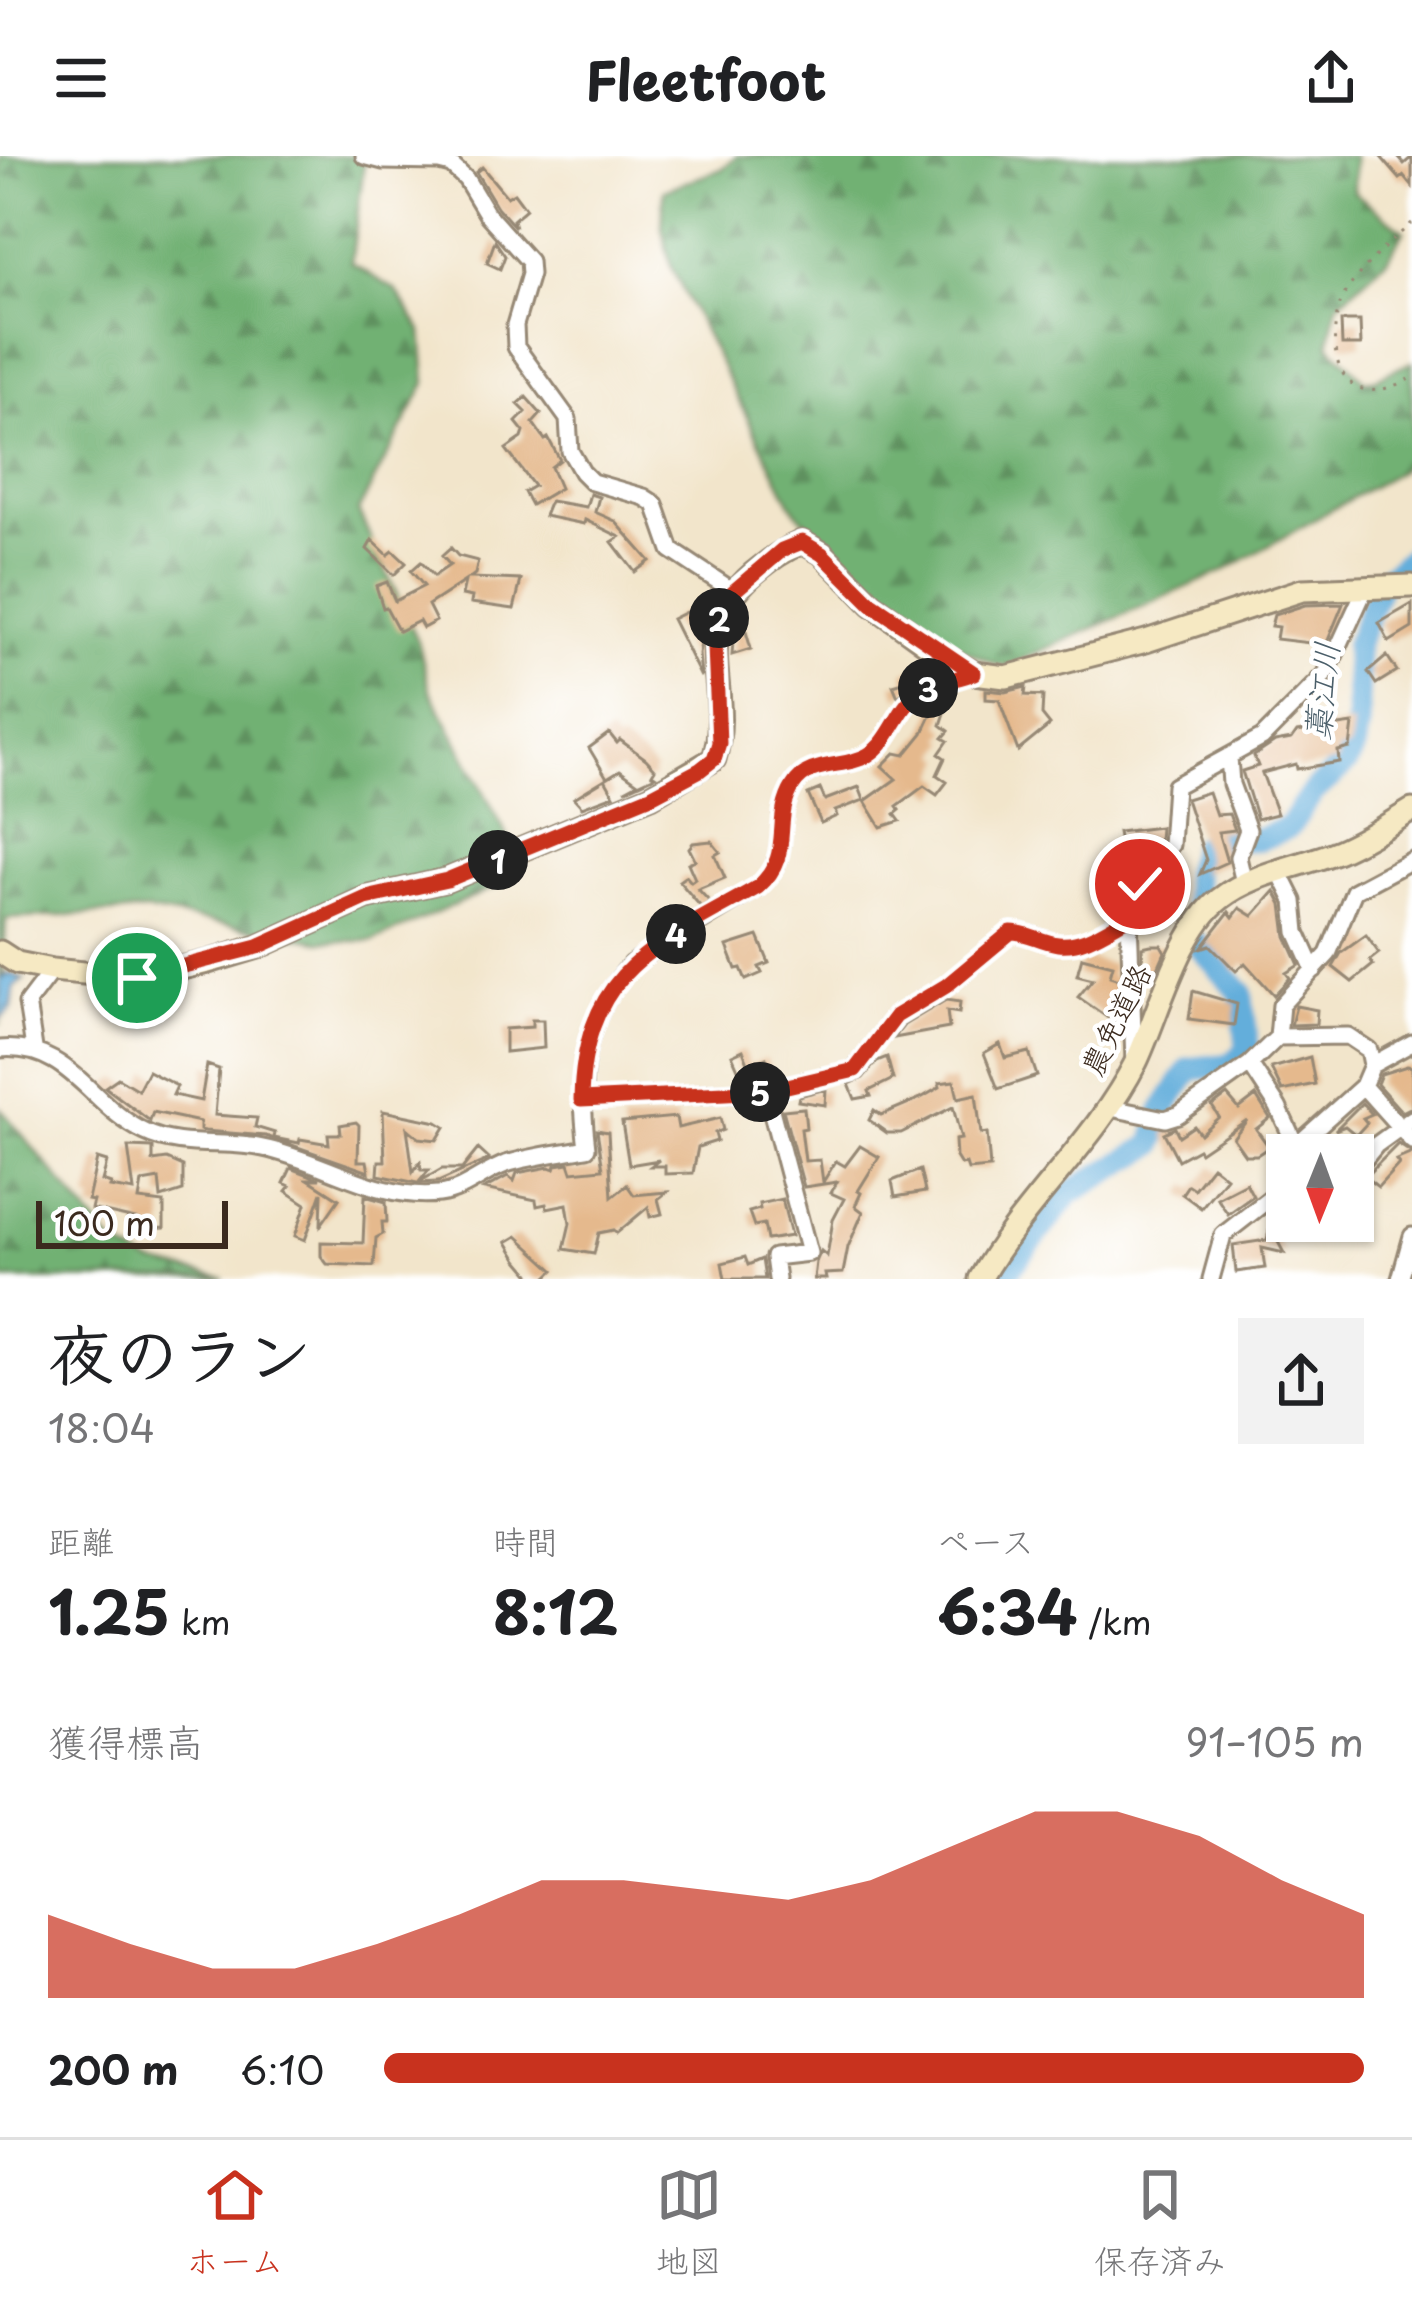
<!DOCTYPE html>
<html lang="ja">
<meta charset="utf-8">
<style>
:root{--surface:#fff;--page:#f2f2f2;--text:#202124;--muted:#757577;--line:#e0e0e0;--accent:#c8321e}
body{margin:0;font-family:"Playpen Sans","Klee One",sans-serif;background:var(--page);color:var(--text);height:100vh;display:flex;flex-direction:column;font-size:45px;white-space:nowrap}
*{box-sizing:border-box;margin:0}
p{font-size:39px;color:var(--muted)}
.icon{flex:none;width:66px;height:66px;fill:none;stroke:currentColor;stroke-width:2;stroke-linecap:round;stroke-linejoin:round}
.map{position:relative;height:1123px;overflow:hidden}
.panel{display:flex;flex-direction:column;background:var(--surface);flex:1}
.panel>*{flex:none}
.needle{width:78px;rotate:181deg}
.buttons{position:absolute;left:1266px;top:978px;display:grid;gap:24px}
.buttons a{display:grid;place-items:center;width:108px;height:108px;border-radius:0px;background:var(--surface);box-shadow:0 3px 9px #0004;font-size:60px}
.scale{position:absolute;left:36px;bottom:30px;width:192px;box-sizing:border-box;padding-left:12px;border:6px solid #3b2a1e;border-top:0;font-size:33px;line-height:42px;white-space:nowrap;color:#3b2a1e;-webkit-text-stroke:9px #fff;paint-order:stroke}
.pin{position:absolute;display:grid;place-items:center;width:102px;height:102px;color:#fff;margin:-51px;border:6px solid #fff;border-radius:50%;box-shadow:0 3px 12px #0007}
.km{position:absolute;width:60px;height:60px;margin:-30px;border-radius:50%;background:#222;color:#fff;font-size:33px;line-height:60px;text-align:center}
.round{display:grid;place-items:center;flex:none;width:126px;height:126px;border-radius:0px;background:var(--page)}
.head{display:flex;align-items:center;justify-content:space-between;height:204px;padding:0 48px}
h1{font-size:66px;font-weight:700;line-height:90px}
.figures{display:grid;grid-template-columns:repeat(3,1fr);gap:18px;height:204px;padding:12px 48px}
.figures div{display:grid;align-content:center}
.figures b{font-size:60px;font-weight:700}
.figures small{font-size:33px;font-weight:400}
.figures p{font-size:33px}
.chart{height:336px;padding:24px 48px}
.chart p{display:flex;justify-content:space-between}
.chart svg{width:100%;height:216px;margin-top:12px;fill:var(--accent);opacity:.7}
ul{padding:0 48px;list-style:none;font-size:39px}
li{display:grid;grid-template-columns:192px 144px 1fr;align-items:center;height:90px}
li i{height:30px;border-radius:15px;background:var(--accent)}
header{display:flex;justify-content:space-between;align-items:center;height:156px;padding:0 48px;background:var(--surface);font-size:54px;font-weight:700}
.tabs{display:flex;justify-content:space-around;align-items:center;height:168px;border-top:3px solid var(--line);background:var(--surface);font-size:33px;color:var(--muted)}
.tabs a{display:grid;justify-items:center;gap:6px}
.tabs .active{color:var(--accent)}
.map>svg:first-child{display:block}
.forest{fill:url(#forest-firs);stroke:#566e48;stroke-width:3}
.water{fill:url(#water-waves);stroke:#4f6c7c;stroke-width:3}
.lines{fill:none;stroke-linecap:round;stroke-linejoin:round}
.river{stroke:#63aedb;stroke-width:24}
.building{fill:#e5b98d}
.street-casing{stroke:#968874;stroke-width:21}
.secondary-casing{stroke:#968874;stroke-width:27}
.path{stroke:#968874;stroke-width:3;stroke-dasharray:3 9;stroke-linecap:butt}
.street{stroke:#fff;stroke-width:15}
.secondary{stroke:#f6e9c3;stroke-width:21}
.route-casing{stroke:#fff;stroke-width:24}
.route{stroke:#c8321e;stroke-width:15}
.labels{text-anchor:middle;stroke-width:9;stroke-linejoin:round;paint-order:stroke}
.street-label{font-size:30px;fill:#3b2a1e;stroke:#fff}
.water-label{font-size:33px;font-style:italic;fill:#4b5f6a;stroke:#fff}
</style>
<header><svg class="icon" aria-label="menu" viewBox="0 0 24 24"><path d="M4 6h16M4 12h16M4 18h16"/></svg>Fleetfoot<svg class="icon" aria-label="share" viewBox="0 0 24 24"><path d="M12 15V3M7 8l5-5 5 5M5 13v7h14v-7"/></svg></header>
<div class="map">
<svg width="1412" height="1123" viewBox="0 0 1412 1123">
<defs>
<pattern id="forest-firs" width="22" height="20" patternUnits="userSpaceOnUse" patternTransform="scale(3)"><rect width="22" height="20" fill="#71b173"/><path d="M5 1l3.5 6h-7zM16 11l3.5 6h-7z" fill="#5e905e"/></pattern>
<pattern id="water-waves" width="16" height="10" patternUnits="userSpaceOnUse" patternTransform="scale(3)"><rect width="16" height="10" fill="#63aedb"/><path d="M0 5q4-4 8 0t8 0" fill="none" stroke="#538eb1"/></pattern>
</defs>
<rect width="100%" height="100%" fill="#fff"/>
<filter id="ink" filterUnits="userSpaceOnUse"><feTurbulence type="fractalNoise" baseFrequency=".00833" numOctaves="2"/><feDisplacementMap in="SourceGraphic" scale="24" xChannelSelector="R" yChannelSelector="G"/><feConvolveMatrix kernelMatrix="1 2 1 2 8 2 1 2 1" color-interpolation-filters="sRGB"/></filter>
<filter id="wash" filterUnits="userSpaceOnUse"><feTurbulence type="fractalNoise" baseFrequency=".004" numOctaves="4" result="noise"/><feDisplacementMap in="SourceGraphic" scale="48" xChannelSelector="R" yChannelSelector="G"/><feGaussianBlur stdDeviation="2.7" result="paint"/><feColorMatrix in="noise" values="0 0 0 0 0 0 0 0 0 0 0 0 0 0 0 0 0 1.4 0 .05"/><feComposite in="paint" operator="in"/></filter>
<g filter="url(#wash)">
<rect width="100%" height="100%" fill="#f2e5cb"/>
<path class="forest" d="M 0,0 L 365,0 L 351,107 L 396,134 L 422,175 L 426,227 L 358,355 L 418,485 L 430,534 L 505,676 L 516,706 L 508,725 L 373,785 L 320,785 L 148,755 L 6,763 L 0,870 Z
M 737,0 L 1354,0 L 1354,36 L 1404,75 L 1387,103 L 1337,149 L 1329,188 L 1364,224 L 1374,223 L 1412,206 L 1412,299 L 1399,315 L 1226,414 L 1007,510 L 997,509 L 918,472 L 825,391 L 791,348 L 671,111 L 662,72 L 664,34 L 722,13 Z
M 0,952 L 113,1088 L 151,1107 L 225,1123 L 0,1123 Z"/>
<path class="water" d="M 10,817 L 24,823 L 14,832 L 12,852 L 0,863 L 0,823 Z"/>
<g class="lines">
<path class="river" d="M 1196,747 L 1194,717 L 1202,691 L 1217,684 L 1260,683 L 1289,671 L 1312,637 L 1347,606 L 1354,591 L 1358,566 L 1356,489 L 1381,426 L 1412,402
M 1001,1123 L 1070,1037 L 1153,989 L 1163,954 L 1190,913 L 1229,909 L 1248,894 L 1241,837 L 1198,789"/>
</g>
<g id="blocks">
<path class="building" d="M 1380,0 L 1397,0 L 1404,8 L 1412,1 L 1412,30 L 1404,20 L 1400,23 Z
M 482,11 L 507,41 L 514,37 L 526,53 L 513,64 L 515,71 L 497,51 L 476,16 Z
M 495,85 L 505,100 L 500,113 L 487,107 Z
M 1341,165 L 1360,165 L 1361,189 L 1342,189 Z
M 526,241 L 541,258 L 533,267 L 545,284 L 548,282 L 560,304 L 551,311 L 560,332 L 531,349 L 524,336 L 534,330 L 506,293 L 522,282 L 524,276 L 516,266 L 526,256 L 518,248 Z
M 590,338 L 599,341 L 595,356 L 615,365 L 650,405 L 635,416 L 612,386 L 620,381 L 585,364 L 584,368 L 544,360 L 550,345 L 586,351 Z
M 372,384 L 388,399 L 393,395 L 406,407 L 394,419 L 367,393 Z
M 451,392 L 458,400 L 478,405 L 475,418 L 470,422 L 521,424 L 514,453 L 471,447 L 472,441 L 462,439 L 465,425 L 428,449 L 436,465 L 423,472 L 419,465 L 399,475 L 386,451 L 383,452 L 376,430 L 387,426 L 395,445 L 424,430 L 411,415 L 421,406 L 434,420 L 450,409 L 442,400 Z
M 1343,448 L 1326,489 L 1276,483 L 1278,471 L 1271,470 L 1274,459 L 1305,449 Z
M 1412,448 L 1412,472 L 1389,486 L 1379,467 Z
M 696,451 L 705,465 L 699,498 L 701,521 L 672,463 Z
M 744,469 L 751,493 L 732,499 L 734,472 Z
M 1387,500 L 1397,515 L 1376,528 L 1368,516 Z
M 930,509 L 940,514 L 915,525 L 898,541 L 893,529 L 907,525 L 904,516 Z
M 1026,531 L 1025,539 L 1043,540 L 1042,559 L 1050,569 L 1018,595 L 999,544 L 986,543 L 986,534 L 1005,536 Z
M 947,537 L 951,539 L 941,569 L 949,575 L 943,582 L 948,585 L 939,598 L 945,602 L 937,619 L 947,626 L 937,639 L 924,630 L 897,650 L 900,654 L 895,658 L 900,665 L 881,671 L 865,645 L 896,623 L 882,610 L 895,597 L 905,599 L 923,577 L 940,540 Z
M 1353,568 L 1350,592 L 1338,595 L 1339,606 L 1297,613 L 1296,608 L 1262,617 L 1277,658 L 1257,663 L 1242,615 L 1258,610 L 1254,600 L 1275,586 L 1292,583 L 1297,576 Z
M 609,577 L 617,587 L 620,584 L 646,603 L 655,613 L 652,618 L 655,620 L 625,634 L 638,627 L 620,614 L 607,622 L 589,592 Z
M 605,623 L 614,639 L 582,651 L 574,642 Z
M 859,631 L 864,644 L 835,655 L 837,660 L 821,667 L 808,638 L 820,633 L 825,644 Z
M 1208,636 L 1216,659 L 1229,658 L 1235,674 L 1218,676 L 1227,706 L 1200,718 L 1206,704 L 1186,643 Z
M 1160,671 L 1159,684 L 1148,697 L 1130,700 L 1130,695 L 1122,697 L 1118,676 Z
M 711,685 L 720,696 L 715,699 L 725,722 L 698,733 L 710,746 L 701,751 L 679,725 L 686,720 L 691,726 L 695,723 L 688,707 L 695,704 L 689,692 L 693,687 Z
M 1275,735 L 1282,748 L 1286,780 L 1299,809 L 1286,817 L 1290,822 L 1274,839 L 1245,807 L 1236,815 L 1210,789 L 1201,792 L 1229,756 L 1233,761 L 1240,752 L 1253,760 Z
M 1366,779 L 1379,797 L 1370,804 L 1373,809 L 1352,826 L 1333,811 L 1341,797 Z
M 758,780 L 769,807 L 759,811 L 762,817 L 746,824 L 741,812 L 736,813 L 727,790 Z
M 1151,789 L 1161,789 L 1165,796 L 1154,821 L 1146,820 L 1143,814 L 1142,791 Z
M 1082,801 L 1113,809 L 1110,820 L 1119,823 L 1118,869 L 1078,841 L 1093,823 L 1077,819 Z
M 1193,835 L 1237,848 L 1234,869 L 1189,863 Z
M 946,844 L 960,846 L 959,857 L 947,855 L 949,872 L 894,882 L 904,869 Z
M 1296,850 L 1317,854 L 1316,868 L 1291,869 Z
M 532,864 L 543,864 L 544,892 L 505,896 L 505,873 L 532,871 Z
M 1000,888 L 1005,902 L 1029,896 L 1037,920 L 998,933 L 984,897 Z
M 743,894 L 749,909 L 766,902 L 772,921 L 743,924 L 732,899 Z
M 887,901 L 893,923 L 869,935 L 871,940 L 855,943 L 849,928 L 863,922 L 877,905 Z
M 1310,901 L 1315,928 L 1282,935 L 1271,912 Z
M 207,909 L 219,913 L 215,959 L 257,962 L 255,971 L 275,977 L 274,982 L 299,987 L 300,983 L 329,988 L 328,978 L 341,978 L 340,969 L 356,966 L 359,969 L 358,1005 L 367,1005 L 369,1016 L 266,980 L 205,975 L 200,974 L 200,966 L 153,956 L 150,965 L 105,931 L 118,922 L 138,934 L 148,915 L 177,930 L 173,939 L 201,945 Z
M 1407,910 L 1412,911 L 1412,951 L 1402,956 L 1377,928 L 1381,918 Z
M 954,925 L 958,942 L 976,938 L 981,978 L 987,977 L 990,1012 L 968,1014 L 966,1008 L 961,1009 L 956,1001 L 955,984 L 961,983 L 953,951 L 901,977 L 887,977 L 869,964 L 874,954 L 881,959 L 921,942 L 940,931 L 939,927 Z
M 826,933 L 825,949 L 798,945 L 799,940 Z
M 1227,939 L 1239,953 L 1256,940 L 1270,962 L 1256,973 L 1269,991 L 1257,999 L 1245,999 L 1233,982 L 1247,964 L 1200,996 L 1198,993 L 1178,1004 L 1164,977 L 1175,972 L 1179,980 L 1194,970 L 1200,978 L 1219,961 L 1212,950 Z
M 1362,947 L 1372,958 L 1363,962 L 1367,967 L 1356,979 L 1345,970 L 1335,974 Z
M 804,952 L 806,972 L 801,973 L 805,1005 L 820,1004 L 823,1026 L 836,1005 L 845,1010 L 860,990 L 879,1001 L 858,1035 L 861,1037 L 855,1050 L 863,1056 L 848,1091 L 843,1117 L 825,1118 L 826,1123 L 814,1123 L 816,1106 L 821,1095 L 827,1100 L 833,1064 L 844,1043 L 831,1037 L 837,1026 L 804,1031 L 783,954 Z
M 383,955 L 437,966 L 445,971 L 437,984 L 419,982 L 407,972 L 413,1016 L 420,1006 L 421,1014 L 429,1014 L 419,1026 L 442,1013 L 462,1013 L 478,993 L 489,1003 L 438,1026 L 417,1027 L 378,1019 L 379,1005 L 385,1005 Z
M 676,961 L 678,972 L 720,962 L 723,974 L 715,977 L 717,985 L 698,991 L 693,1017 L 665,1018 L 665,1010 L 651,1010 L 659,1004 L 629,1009 L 622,966 Z
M 597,974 L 608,976 L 612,1041 L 627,1029 L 634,1039 L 667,1036 L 658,1043 L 662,1058 L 650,1061 L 648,1051 L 617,1077 L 614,1074 L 599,1077 L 594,1098 L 564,1093 L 570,1067 L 567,1048 L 547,1052 L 546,1048 L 537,1050 L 536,1044 L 484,1033 L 508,1020 L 514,1025 L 517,1017 L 549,1011 L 555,1013 L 556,1009 L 569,1007 L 572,1016 L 603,1013 Z
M 1398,988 L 1412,997 L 1396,1004 L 1399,1008 L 1378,1031 L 1365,1021 Z
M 128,991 L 153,992 L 153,1005 L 167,1003 L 183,1010 L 183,1035 L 161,1042 L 159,1023 L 142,1026 L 139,1044 L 164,1047 L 164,1072 L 140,1073 L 140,1064 L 91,1053 L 93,1045 L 88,1044 L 97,1003 L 107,1006 L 102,1025 L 111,1028 L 110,1031 L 134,1035 Z
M 1212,1010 L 1226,1021 L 1201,1052 L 1182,1038 L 1188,1029 L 1194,1033 Z
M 291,1012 L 320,1023 L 308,1023 L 339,1043 L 321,1069 L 322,1036 L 305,1084 L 295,1080 L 306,1048 L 286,1035 L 290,1030 L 284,1027 Z
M 920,1014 L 925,1036 L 895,1041 L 892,1025 Z
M 1246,1027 L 1253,1040 L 1228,1058 L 1217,1042 Z
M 365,1040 L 386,1046 L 387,1066 L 382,1066 L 383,1078 L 376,1082 L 374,1110 L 327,1108 L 321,1100 L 321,1086 L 363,1087 Z
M 782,1043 L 791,1080 L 767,1084 L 764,1068 L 754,1070 L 749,1056 L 760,1053 L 759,1048 Z
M 1270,1071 L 1284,1097 L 1262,1092 L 1265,1112 L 1236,1116 L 1233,1089 L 1267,1084 Z
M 517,1080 L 554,1114 L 545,1123 L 534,1123 L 518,1104 L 507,1086 Z
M 745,1101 L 748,1109 L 762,1103 L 765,1123 L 725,1123 L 722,1107 Z"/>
</g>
</g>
<g filter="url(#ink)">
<use href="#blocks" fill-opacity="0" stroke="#968874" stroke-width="3"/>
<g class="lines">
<g class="street-casing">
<path id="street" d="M 364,0 L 383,5 L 439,6 L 451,9 L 466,23 L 487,58 L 529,105 L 530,118 L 515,169 L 516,191 L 568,263 L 570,295 L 582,316 L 592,326 L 644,341 L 655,348 L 671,394 L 733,435
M 1229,601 L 1231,628 L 1248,674 L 1238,701 L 1244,727
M 1279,715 L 1294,745 L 1297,776 L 1314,814
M 1278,881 L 1348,880 L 1369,894 L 1372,909
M 34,892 L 27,847 L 52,814
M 0,893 C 70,887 90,950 145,976 C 179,993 226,984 263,992 C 322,1004 377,1045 439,1038 C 465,1035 483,1016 506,1008 C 531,1000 561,997 587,992 C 578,918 581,867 631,808 L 758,731 C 795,698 771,667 793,630 C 809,603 845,613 868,599 C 892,585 897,551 921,535 C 937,525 957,524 974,517
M 1134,907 L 1129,761 L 1147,716 L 1171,689 L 1175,630 L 1262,582 L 1327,516 L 1365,433
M 1250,908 L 1278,951 L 1296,990
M 1363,930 L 1412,985
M 766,935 L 809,1097 L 774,1101 L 777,1123
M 581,944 L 766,935 L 855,914 L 896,860 L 946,830 L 1011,776 C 1028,776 1041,785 1058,788 C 1084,791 1107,773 1129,761
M 1106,951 L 1165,963 L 1178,959 L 1250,908 L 1278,881 L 1281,849 L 1328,798 L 1354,735 L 1412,704
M 1297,999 L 1296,990 L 1363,930 L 1372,909 L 1412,887
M 1353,1017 L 1376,989 L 1412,963
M 1211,1123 L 1223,1079 L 1287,1029
M 1400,1123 L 1412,1080"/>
</g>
<g class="secondary-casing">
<path id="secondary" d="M 0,796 L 17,807 L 52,814 L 137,822 L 208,806 L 258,791 L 366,742 L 447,724 L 651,640 L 714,603 C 735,531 684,478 754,417 C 770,404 783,394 802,386 L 822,397 L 872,448 L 941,498 L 974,517 L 1006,521 L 1146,485 L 1302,434 L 1412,430
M 980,1123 C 1024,1046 1096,985 1136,906 C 1158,860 1179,774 1220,743 C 1254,716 1300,711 1339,695 C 1365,684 1389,668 1412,654"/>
</g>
<path class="path" d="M 1412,67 C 1389,87 1363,109 1346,136 C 1331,159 1327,216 1357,231 C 1375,240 1396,229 1412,222"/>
<use href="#street" class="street"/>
<use href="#secondary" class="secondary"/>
</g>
</g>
<g class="lines" filter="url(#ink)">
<g class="route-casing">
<path id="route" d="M 137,822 L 258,791 L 366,742 L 447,724 L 651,640 L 700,614 L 714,603 L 719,587 L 715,491 L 720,457 L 733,436 L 782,394 L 802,386 L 822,398 L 872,448 L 974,517 C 957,524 937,525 921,535 C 897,551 892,585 868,599 C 845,613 809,603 793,630 C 771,666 795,698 758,731 C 658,788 584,812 581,944 L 766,935 L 855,914 L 896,860 L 946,830 L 1011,776 C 1028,776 1041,786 1058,788 C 1083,791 1107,773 1129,761 L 1140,728"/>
</g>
<use href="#route" class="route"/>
</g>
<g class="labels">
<g class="street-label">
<text transform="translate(1117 864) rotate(-64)" y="10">農免道路</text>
</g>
<g class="water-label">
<text transform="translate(1322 535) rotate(-84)" y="12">藁江川</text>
</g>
</g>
</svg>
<div class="buttons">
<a><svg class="needle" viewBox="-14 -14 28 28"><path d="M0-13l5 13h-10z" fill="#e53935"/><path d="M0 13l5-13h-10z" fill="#757577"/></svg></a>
</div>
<div class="scale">100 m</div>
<div class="pin" style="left:137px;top:822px;background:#1e9e55"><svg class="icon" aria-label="arrive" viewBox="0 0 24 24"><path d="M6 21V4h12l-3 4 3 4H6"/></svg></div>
<div class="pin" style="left:1140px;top:728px;background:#d93025"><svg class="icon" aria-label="check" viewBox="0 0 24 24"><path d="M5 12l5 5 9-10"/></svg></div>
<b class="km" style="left:498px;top:704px">1</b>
<b class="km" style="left:719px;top:462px">2</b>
<b class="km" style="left:928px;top:532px">3</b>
<b class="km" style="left:676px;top:778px">4</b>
<b class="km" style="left:760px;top:936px">5</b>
</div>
<section class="panel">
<div class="head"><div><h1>夜のラン</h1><p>18:04</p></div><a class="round"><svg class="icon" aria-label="share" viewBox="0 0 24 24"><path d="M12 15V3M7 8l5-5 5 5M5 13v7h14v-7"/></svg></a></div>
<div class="figures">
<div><p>距離</p><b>1.25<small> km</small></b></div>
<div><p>時間</p><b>8:12</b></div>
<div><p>ペース</p><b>6:34<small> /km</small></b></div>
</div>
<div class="chart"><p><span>獲得標高</span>91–105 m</p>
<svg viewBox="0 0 160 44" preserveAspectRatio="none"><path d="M0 44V27L10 33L20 38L30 38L40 33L50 27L60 20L70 20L80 22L90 24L100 20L110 13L120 6L130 6L140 11L150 20L160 27V44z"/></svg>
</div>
<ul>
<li><b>200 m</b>6:10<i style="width:100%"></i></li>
</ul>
</section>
<nav class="tabs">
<a class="active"><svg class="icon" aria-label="home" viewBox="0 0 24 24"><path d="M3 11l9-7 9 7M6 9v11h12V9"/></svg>ホーム</a>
<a><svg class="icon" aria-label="map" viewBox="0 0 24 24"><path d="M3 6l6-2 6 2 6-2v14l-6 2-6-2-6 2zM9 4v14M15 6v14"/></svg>地図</a>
<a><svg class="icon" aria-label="saved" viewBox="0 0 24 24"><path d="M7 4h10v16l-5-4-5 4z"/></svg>保存済み</a>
</nav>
